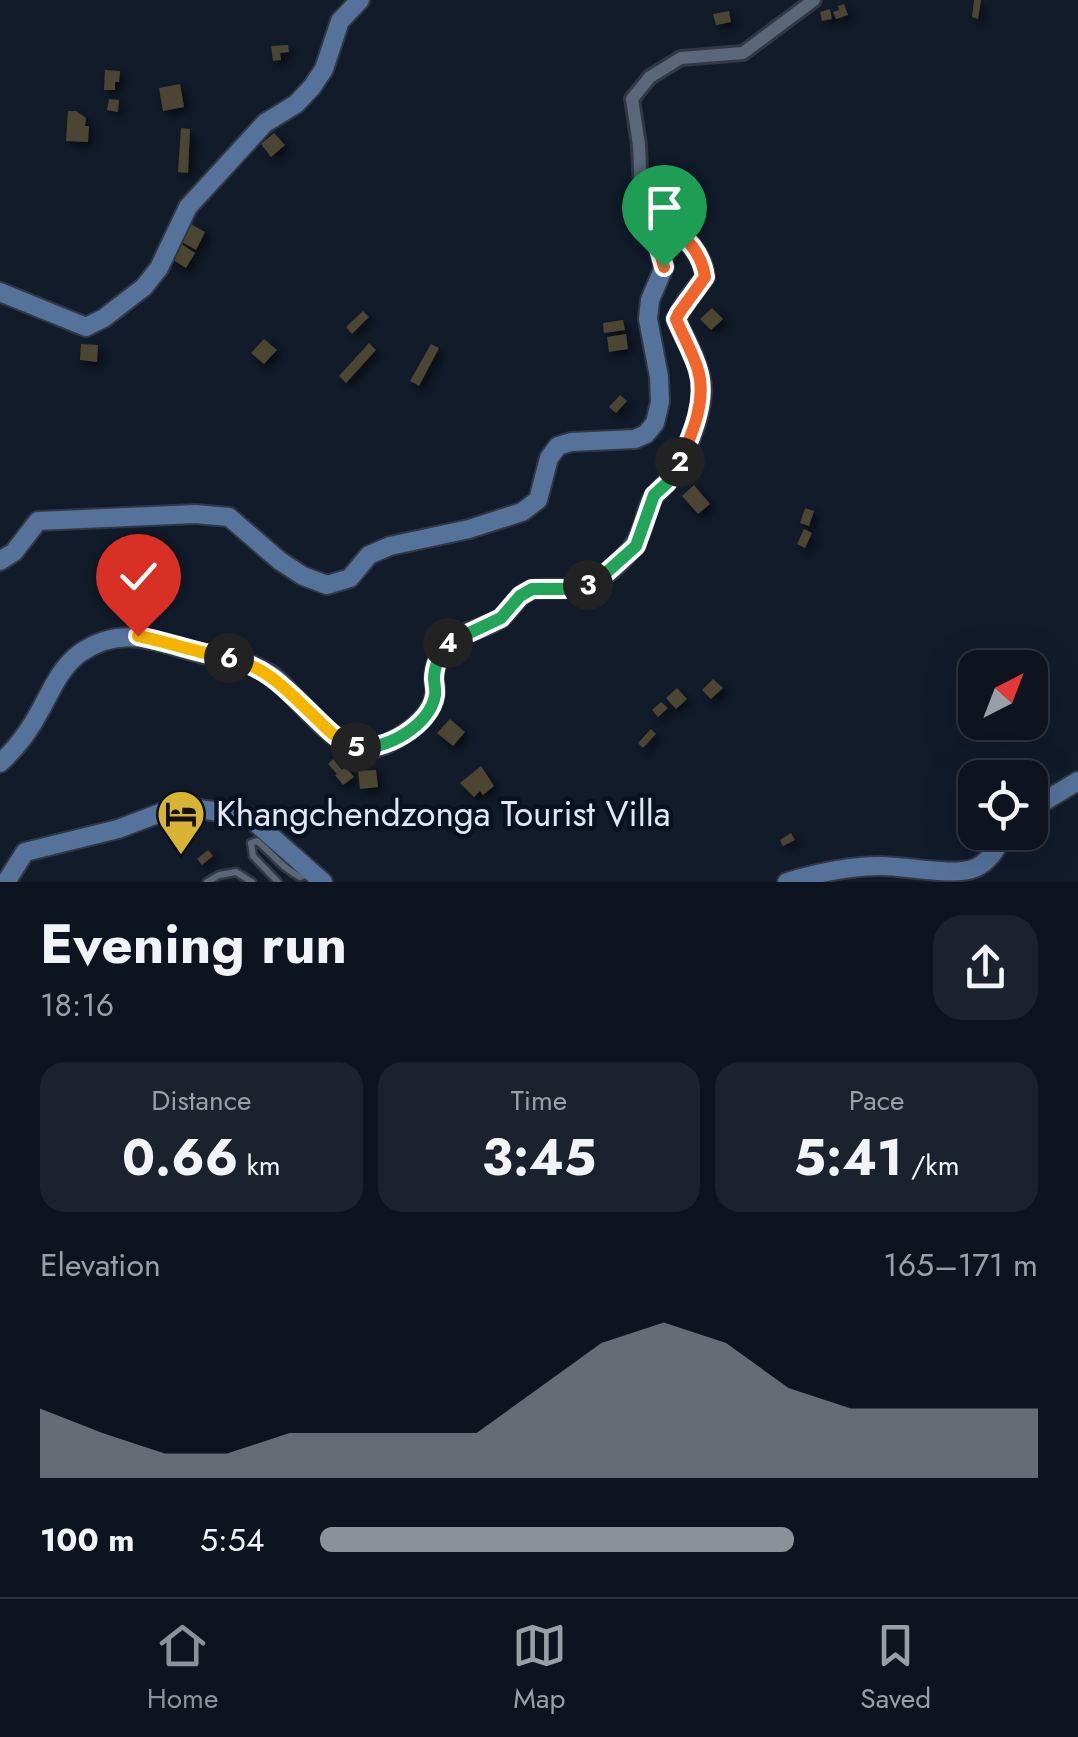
<!DOCTYPE html>
<meta charset="utf-8">
<style>
:root{--surface:#0d1420;--page:#1b212d;--text:#f1f3f6;--muted:#9a9ea5;--line:#2d333e;--accent:#8c9099}
body{margin:0;font-family:Jost,sans-serif;background:var(--page);color:var(--text);height:100vh;display:flex;flex-direction:column;font-size:38px;white-space:nowrap}
*{box-sizing:border-box;margin:0}
p{font-size:32px;color:var(--muted)}
.icon{flex:none;width:55px;height:55px;fill:none;stroke:currentColor;stroke-width:2;stroke-linecap:round;stroke-linejoin:round}
.map{position:relative;height:882px;overflow:hidden}
.panel{display:flex;flex-direction:column;background:var(--surface);flex:1}
.panel>*{flex:none}
.needle{width:65px;rotate:42deg}
.fabs{position:absolute;left:958px;top:650px;display:grid;gap:20px}
.fabs a{display:grid;place-items:center;width:90px;height:90px;border-radius:20px;background:var(--surface);box-shadow:0 10px 40px #0002,0 0 0 2px var(--line);font-size:50px}
.pin{position:absolute;display:grid;place-items:center;width:85px;height:85px;color:#fff;margin:-102px -42px;border-radius:50% 50% 50% 0;rotate:-45deg;box-shadow:0 0 10px #0007}
.pin .icon{rotate:45deg}
.km{position:absolute;width:50px;height:50px;margin:-25px;border-radius:50%;background:#222;color:#fff;font-size:28px;line-height:50px;text-align:center}
.round{display:grid;place-items:center;flex:none;width:105px;height:105px;border-radius:30px;background:var(--page)}
.headline{display:flex;align-items:center;justify-content:space-between;height:170px;padding:0 40px}
h1{font-size:55px;font-weight:700;line-height:75px}
.figures{display:grid;grid-template-columns:repeat(3,1fr);gap:15px;height:170px;padding:10px 40px}
.figures div{display:grid;align-content:center;border-radius:25px;background:var(--page);text-align:center}
.figures b{font-size:50px;font-weight:700}
.figures small{font-size:28px;font-weight:400}
.figures p{font-size:28px}
.chart{height:280px;padding:20px 40px}
.chart p{display:flex;justify-content:space-between}
.chart svg{width:100%;height:180px;margin-top:10px;fill:var(--accent);opacity:.7}
ul{padding:0 40px;list-style:none;font-size:32px}
li{display:grid;grid-template-columns:160px 120px 1fr;align-items:center;height:75px}
li i{height:25px;border-radius:12px;background:var(--accent)}
.tab-bar{display:flex;justify-content:space-around;align-items:center;height:140px;border-top:2px solid var(--line);background:var(--surface);font-size:28px;color:var(--muted)}
.tab-bar a{display:grid;justify-items:center;gap:5px}
.tab-bar .on{color:var(--accent)}
.map>svg:first-child{display:block}
.building{fill:#4c4531;filter:url(#shadow)}
.lines{fill:none;stroke-linecap:round;stroke-linejoin:round}
.lane-casing{stroke:#323744;stroke-width:11}
.street-casing{stroke:#323744;stroke-width:18}
.secondary-casing{stroke:#323744;stroke-width:22}
.lane{stroke:#5a6779;stroke-width:6}
.street{stroke:#5a6779;stroke-width:12}
.secondary{stroke:#55729b;stroke-width:18}
.split-1-casing{stroke:#fff;stroke-width:20}
.split-2-casing{stroke:#fff;stroke-width:20}
.split-3-casing{stroke:#fff;stroke-width:20}
.split-4-casing{stroke:#fff;stroke-width:20}
.split-5-casing{stroke:#fff;stroke-width:20}
.split-6-casing{stroke:#fff;stroke-width:20}
.split-7-casing{stroke:#fff;stroke-width:20}
.split-1{stroke:#f0652b;stroke-width:12}
.split-2{stroke:#f0652b;stroke-width:12}
.split-3{stroke:#22a559;stroke-width:12}
.split-4{stroke:#22a559;stroke-width:12}
.split-5{stroke:#22a559;stroke-width:12}
.split-6{stroke:#f5b400;stroke-width:12}
.split-7{stroke:#f5b400;stroke-width:12}
.labels{text-anchor:middle;stroke-width:9;stroke-linejoin:round;paint-order:stroke}
.poi-label{font-size:35px;fill:#e1e8f3;stroke:#081220;text-anchor:start}
</style>
<div class="map">
<svg width="1078" height="882" viewBox="0 0 1078 882">
<defs>
<filter id="shadow"><feDropShadow dx="4.5" dy="4.5" stdDeviation="5" flood-color="#0009"/></filter>
</defs>
<rect width="100%" height="100%" fill="#111b2a"/>
<path class="building" d="M 974,0 L 981,0 L 978,19 L 972,17 Z
M 844,4 L 848,15 L 836,19 L 833,12 L 839,10 L 838,6 Z
M 830,9 L 832,19 L 822,21 L 820,12 Z
M 729,11 L 731,22 L 716,25 L 713,14 Z
M 288,45 L 289,52 L 280,53 L 281,60 L 273,61 L 271,46 Z
M 105,70 L 120,71 L 119,82 L 115,82 L 115,90 L 104,90 Z
M 180,84 L 184,107 L 163,111 L 159,88 Z
M 109,99 L 119,100 L 118,112 L 107,110 Z
M 68,111 L 76,111 L 86,118 L 85,126 L 89,126 L 88,142 L 66,141 Z
M 181,128 L 190,129 L 188,173 L 178,172 Z
M 274,133 L 285,145 L 271,157 L 261,144 Z
M 191,224 L 205,232 L 196,250 L 182,242 Z
M 180,243 L 195,253 L 186,268 L 170,258 Z
M 712,308 L 723,319 L 711,330 L 700,319 Z
M 363,311 L 369,317 L 352,334 L 346,327 Z
M 623,320 L 625,330 L 604,333 L 603,323 Z
M 626,334 L 628,349 L 609,352 L 607,337 Z
M 264,339 L 277,350 L 264,364 L 251,353 Z
M 369,343 L 376,350 L 346,383 L 339,376 Z
M 81,344 L 98,345 L 97,362 L 80,360 Z
M 431,344 L 439,348 L 419,386 L 410,381 Z
M 620,395 L 627,401 L 616,413 L 609,407 Z
M 694,485 L 710,504 L 698,514 L 682,496 Z
M 805,508 L 814,511 L 809,526 L 800,523 Z
M 804,529 L 812,533 L 805,548 L 797,544 Z
M 713,679 L 723,688 L 711,699 L 702,690 Z
M 677,688 L 687,699 L 676,709 L 666,698 Z
M 661,702 L 668,708 L 658,717 L 652,710 Z
M 450,719 L 465,732 L 453,746 L 437,733 Z
M 651,729 L 656,734 L 643,748 L 638,743 Z
M 333,759 L 342,770 L 345,767 L 354,777 L 343,785 L 335,775 L 337,774 L 328,764 Z
M 481,766 L 494,786 L 483,795 L 480,791 L 474,797 L 460,783 Z
M 376,770 L 378,787 L 360,789 L 358,771 Z
M 791,833 L 795,840 L 783,846 L 780,840 Z
M 208,850 L 213,856 L 202,865 L 197,859 Z"/>
<g class="lines">
<g class="lane-casing">
<path id="lane" d="M 207,882 L 219,875 L 236,872 L 252,882
M 278,882 L 253,856 L 251,843 L 257,841 C 272,853 283,869 300,877 L 307,874"/>
</g>
<g class="street-casing">
<path id="street" d="M 656,240 L 642,218 L 639,145 L 632,99 L 650,77 L 681,58 L 743,53 L 814,0"/>
</g>
<g class="secondary-casing">
<path id="secondary" d="M 0,292 L 86,327 L 104,318 L 144,287 L 159,268 L 188,207 L 265,123 L 296,104 L 312,87 L 324,69 L 340,21 L 360,0
M 0,561 L 14,552 L 38,521 L 195,514 L 229,517 L 280,561 L 303,576 L 327,585 L 350,578 L 369,555 L 390,546 L 469,529 L 522,512 L 538,500 L 549,458 L 558,446 L 571,442 L 635,439 L 646,434 L 655,423 L 660,402 L 659,377 L 648,319 L 650,300 L 664,267 L 657,243 L 658,230 L 665,226 C 686,235 703,255 705,277 L 687,300 L 676,319 C 685,340 702,366 702,390 C 702,416 684,460 668,481 C 664,487 657,492 653,498 C 647,506 646,517 643,526 C 636,549 615,570 594,582 C 575,592 555,587 535,589 C 518,592 513,608 501,618 C 488,628 467,630 453,639 C 441,647 434,666 434,679 C 434,684 436,689 435,694 C 432,719 392,747 368,749 C 335,751 298,697 274,677 C 252,661 228,660 203,654 C 157,643 124,623 80,653 C 61,667 52,689 41,709 C 31,728 17,748 0,763
M 1030,810 L 1078,781
M 6,882 L 25,852 L 118,829 L 168,810 L 185,807 L 248,816 L 323,882
M 787,882 C 817,873 850,866 881,866 C 907,866 954,877 975,868 C 991,861 997,847 1005,832"/>
</g>
<use href="#lane" class="lane"/>
<use href="#street" class="street"/>
<use href="#secondary" class="secondary"/>
</g>
<g class="lines">
<g class="split-1-casing">
<path id="split-1" d="M 664,267 L 657,242 L 658,230 L 666,226 C 687,235 702,255 705,277 L 679,313"/>
</g>
<g class="split-2-casing">
<path id="split-2" d="M 679,313 L 676,319 C 683,336 693,353 698,370 C 707,400 692,434 680,462"/>
</g>
<g class="split-3-casing">
<path id="split-3" d="M 588,585 L 598,580 L 636,546 L 654,495 L 667,483 L 680,462"/>
</g>
<g class="split-4-casing">
<path id="split-4" d="M 448,643 L 501,618 L 520,596 L 532,589 L 566,589 L 588,585"/>
</g>
<g class="split-5-casing">
<path id="split-5" d="M 356,747 C 384,752 431,725 435,695 C 436,692 434,681 434,679 C 434,667 440,652 448,643"/>
</g>
<g class="split-6-casing">
<path id="split-6" d="M 229,658 C 270,668 288,692 318,720 C 329,731 341,743 356,747"/>
</g>
<g class="split-7-casing">
<path id="split-7" d="M 138,636 C 169,642 198,653 229,658"/>
</g>
<use href="#split-1" class="split-1"/>
<use href="#split-2" class="split-2"/>
<use href="#split-3" class="split-3"/>
<use href="#split-4" class="split-4"/>
<use href="#split-5" class="split-5"/>
<use href="#split-6" class="split-6"/>
<use href="#split-7" class="split-7"/>
</g>
<defs>
<g id="hotel-pin" transform="scale(2.5)"><path d="M0 17L-7.5 6A9.5 9.5 0 1 1 7.5 6Z" fill="#d9b434" stroke="#081220"/><path d="M-6-4.5h1.5V1H6V5H4.5V3h-9V5H-6ZM-4 0a1.8 1.8 0 1 1 3.6 0ZM.5 0V-2.5h3Q6-2.5 6 0Z" fill="#111"/></g>
</defs>
<g fill-rule="evenodd">
<use href="#hotel-pin" x="181" y="814"/>
</g>
<g class="labels">
<g class="poi-label">
<text x="216" y="826">Khangchendzonga Tourist Villa</text>
</g>
</g>
</svg>
<div class="fabs">
<a><svg class="needle" viewBox="-14 -14 28 28"><path d="M0-13l5 13h-10z" fill="#e53935"/><path d="M0 13l5-13h-10z" fill="#9a9ea5"/></svg></a>
<a><svg class="icon" aria-label="locate" viewBox="0 0 24 24"><circle cx="12" cy="12" r="6"/><path d="M12 2v4M12 18v4M2 12h4M18 12h4"/></svg></a>
</div>
<div class="pin" style="left:664px;top:267px;background:#1e9e55"><svg class="icon" aria-label="arrive" viewBox="0 0 24 24"><path d="M6 21V4h12l-3 4 3 4H6"/></svg></div>
<div class="pin" style="left:138px;top:636px;background:#d93025"><svg class="icon" aria-label="check" viewBox="0 0 24 24"><path d="M5 12l5 5 9-10"/></svg></div>
<b class="km" style="left:680px;top:462px">2</b>
<b class="km" style="left:588px;top:585px">3</b>
<b class="km" style="left:448px;top:643px">4</b>
<b class="km" style="left:356px;top:747px">5</b>
<b class="km" style="left:229px;top:658px">6</b>
</div>
<section class="panel">
<div class="headline"><div><h1>Evening run</h1><p>18:16</p></div><a class="round"><svg class="icon" aria-label="share" viewBox="0 0 24 24"><path d="M12 15V3M7 8l5-5 5 5M5 13v7h14v-7"/></svg></a></div>
<div class="figures">
<div><p>Distance</p><b>0.66<small> km</small></b></div>
<div><p>Time</p><b>3:45</b></div>
<div><p>Pace</p><b>5:41<small> /km</small></b></div>
</div>
<div class="chart"><p><span>Elevation</span>165–171 m</p>
<svg viewBox="0 0 160 44" preserveAspectRatio="none"><path d="M0 44V27L10 33L20 38L30 38L40 33L50 33L60 33L70 33L80 22L90 11L100 6L110 11L120 22L130 27L140 27L150 27L160 27V44z"/></svg>
</div>
<ul>
<li><b>100 m</b>5:54<i style="width:66%"></i></li>
</ul>
</section>
<nav class="tab-bar">
<a class="on"><svg class="icon" aria-label="home" viewBox="0 0 24 24"><path d="M3 11l9-7 9 7M6 9v11h12V9"/></svg>Home</a>
<a><svg class="icon" aria-label="map" viewBox="0 0 24 24"><path d="M3 6l6-2 6 2 6-2v14l-6 2-6-2-6 2zM9 4v14M15 6v14"/></svg>Map</a>
<a><svg class="icon" aria-label="saved" viewBox="0 0 24 24"><path d="M7 4h10v16l-5-4-5 4z"/></svg>Saved</a>
</nav>
